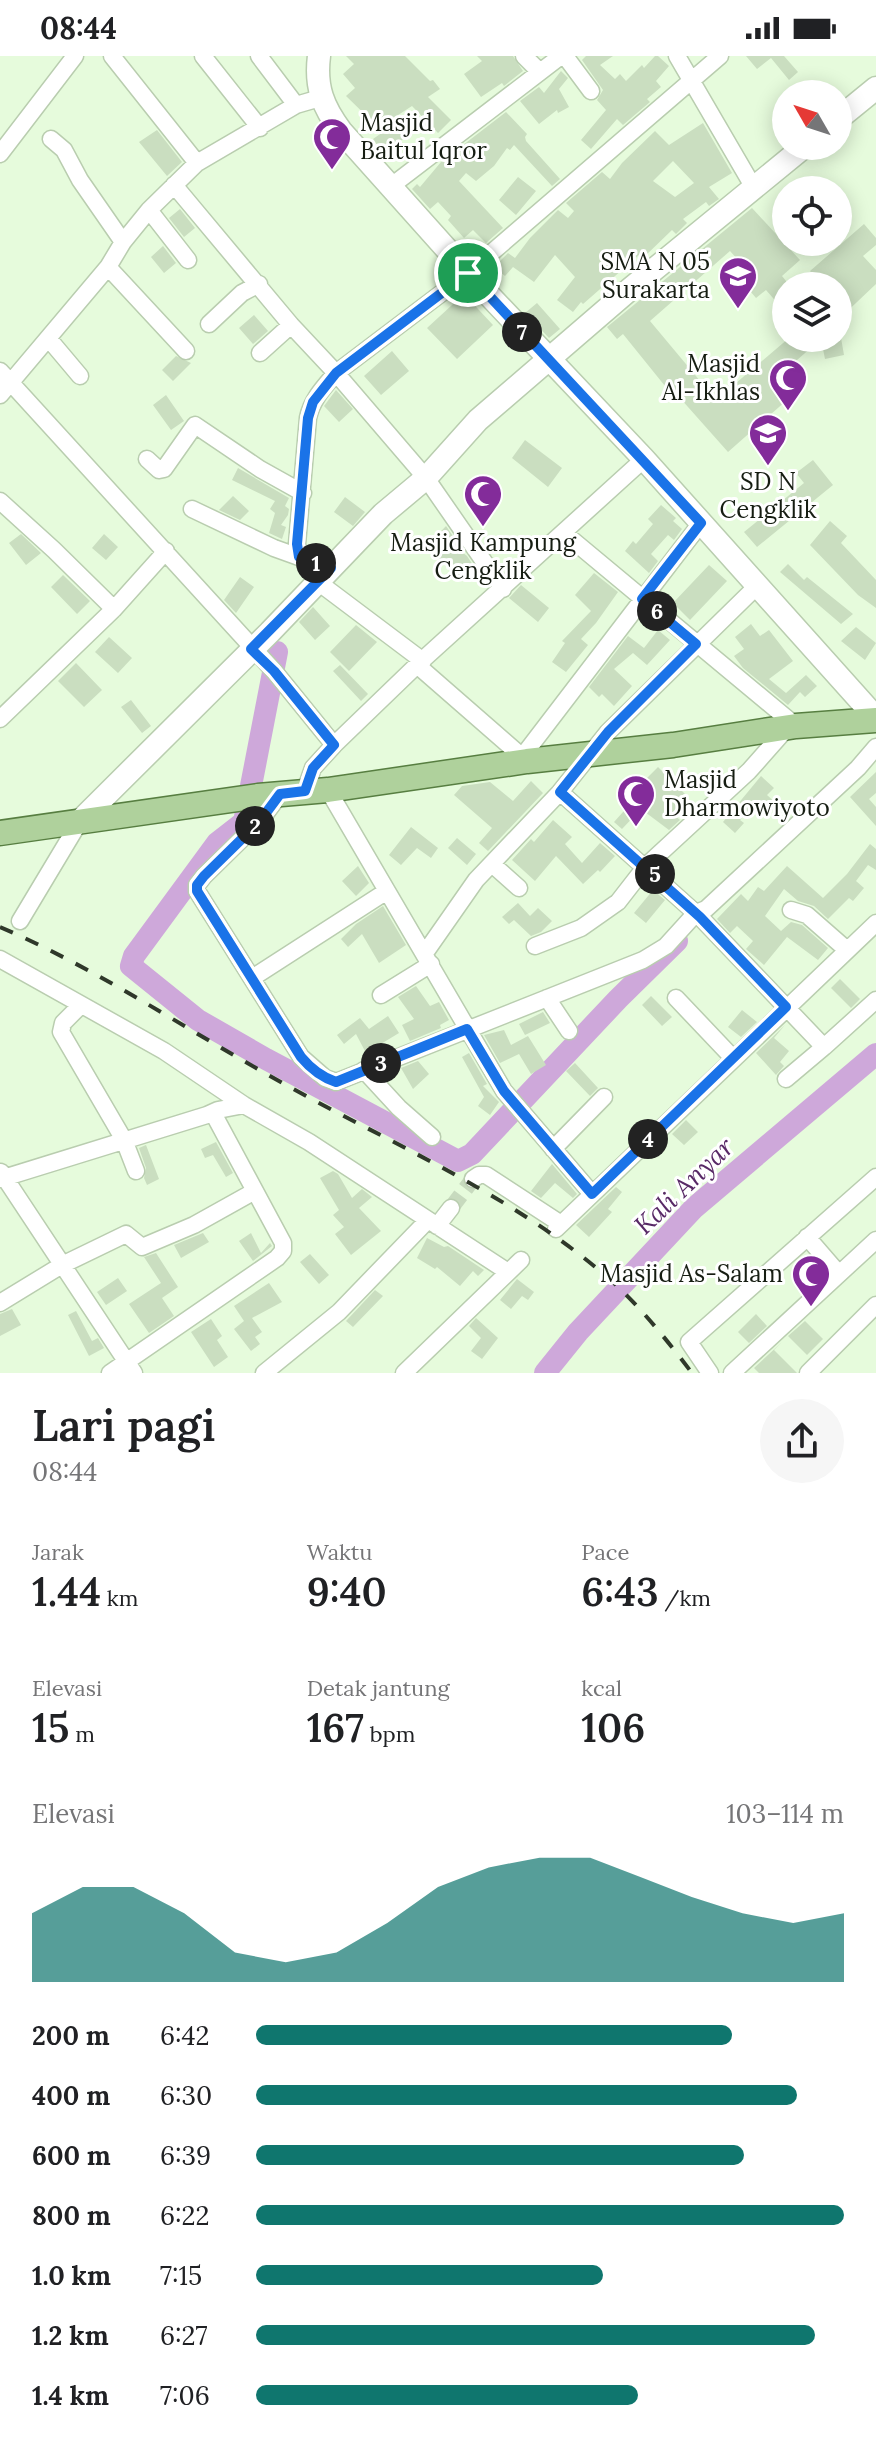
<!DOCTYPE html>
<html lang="id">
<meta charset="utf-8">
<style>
:root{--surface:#fff;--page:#f6f6f6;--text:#202124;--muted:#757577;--accent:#0f766e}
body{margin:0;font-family:Lora,serif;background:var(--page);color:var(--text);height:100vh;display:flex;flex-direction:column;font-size:30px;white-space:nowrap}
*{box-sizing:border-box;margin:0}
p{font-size:26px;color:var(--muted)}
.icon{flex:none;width:44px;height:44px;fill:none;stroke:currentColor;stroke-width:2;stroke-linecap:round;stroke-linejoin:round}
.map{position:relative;height:1317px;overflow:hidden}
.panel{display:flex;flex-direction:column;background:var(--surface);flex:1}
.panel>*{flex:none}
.needle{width:52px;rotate:309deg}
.controls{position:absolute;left:772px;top:24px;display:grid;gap:16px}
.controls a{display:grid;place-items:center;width:80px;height:80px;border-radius:50%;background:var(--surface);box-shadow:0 4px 20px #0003;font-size:40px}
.pin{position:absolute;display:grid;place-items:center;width:68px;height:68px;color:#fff;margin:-34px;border:4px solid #fff;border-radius:50%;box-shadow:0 2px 8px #0007}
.km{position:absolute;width:40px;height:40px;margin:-20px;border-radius:50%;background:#222;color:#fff;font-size:22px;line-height:40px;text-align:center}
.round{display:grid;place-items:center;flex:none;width:84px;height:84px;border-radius:42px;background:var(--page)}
.overview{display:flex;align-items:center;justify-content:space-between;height:136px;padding:0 32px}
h1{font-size:44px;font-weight:600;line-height:60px}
.metrics{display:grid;grid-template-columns:repeat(3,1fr);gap:12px;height:136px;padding:8px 32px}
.metrics div{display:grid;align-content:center}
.metrics b{font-size:40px;font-weight:600}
.metrics small{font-size:22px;font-weight:400}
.metrics p{font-size:22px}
.chart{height:224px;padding:16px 32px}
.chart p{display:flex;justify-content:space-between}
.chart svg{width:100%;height:144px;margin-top:8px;fill:var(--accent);opacity:.7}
ul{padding:0 32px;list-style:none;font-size:26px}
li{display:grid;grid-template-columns:128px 96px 1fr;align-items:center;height:60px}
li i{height:20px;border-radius:10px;background:var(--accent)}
.status{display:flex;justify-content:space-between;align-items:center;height:56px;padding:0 40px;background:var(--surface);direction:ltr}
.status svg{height:22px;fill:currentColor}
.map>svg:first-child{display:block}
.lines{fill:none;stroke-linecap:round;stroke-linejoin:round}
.river{stroke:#cea8da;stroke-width:22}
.building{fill:#cadec0;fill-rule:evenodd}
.street-tunnel{stroke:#c7dabe;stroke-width:16;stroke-dasharray:16 8;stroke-linecap:butt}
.street-casing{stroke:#b9cdaf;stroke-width:19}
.secondary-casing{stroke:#b9cdaf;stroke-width:25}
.primary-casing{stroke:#577e41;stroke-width:27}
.street{stroke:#fff;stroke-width:16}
.secondary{stroke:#fff;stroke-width:22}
.primary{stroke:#afd19c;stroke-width:24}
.rail{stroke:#2f382a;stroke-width:4;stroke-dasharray:14 14;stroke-linecap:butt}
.route-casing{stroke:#fff;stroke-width:16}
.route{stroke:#1a73e8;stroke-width:10}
.labels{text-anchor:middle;stroke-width:6;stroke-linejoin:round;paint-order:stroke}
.poi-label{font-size:24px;fill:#161d12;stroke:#fff;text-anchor:end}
.water-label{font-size:26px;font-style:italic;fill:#582966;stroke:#fff}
</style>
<div class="status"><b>08:44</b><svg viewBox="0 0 49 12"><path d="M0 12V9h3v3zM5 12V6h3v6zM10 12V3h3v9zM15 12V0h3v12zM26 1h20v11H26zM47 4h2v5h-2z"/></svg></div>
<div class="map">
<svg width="876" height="1317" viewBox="0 0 876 1317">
<rect width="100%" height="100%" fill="#e6fbdc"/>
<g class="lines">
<path class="river" d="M 277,596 L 244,766 L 217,787 L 134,900 L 131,910 L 198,964 L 266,1003 L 458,1105 L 472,1098 L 618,943 L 677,885
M 545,1317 L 578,1276 L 694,1152 L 876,998"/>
</g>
<path class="building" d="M 346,0 L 405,0 L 430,25 L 433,24 L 440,33 L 428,41 L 451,64 L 438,77 L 412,50 L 395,61 L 409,78 L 396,89 L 392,85 L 380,93 L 373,83 L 383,76 L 346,40 L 355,32 L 343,18 L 354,8 Z
M 477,0 L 513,0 L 523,15 L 504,30 L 502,27 L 481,41 L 464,18 L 482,5 Z
M 586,0 L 613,0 L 600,9 L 615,23 L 620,18 L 626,25 L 642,9 L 644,12 L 655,0 L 658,0 L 669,10 L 656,25 L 661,31 L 647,43 L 650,46 L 623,69 L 617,63 L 591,93 L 581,84 L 606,54 L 597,44 L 603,34 L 582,4 Z
M 746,0 L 784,0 L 798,16 L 789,24 L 771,2 L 757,13 Z
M 561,15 L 568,22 L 559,33 L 569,51 L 558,57 L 557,54 L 539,68 L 520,45 L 539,31 L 544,37 Z
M 506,56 L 527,78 L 525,81 L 526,85 L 560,123 L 552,130 L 514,89 L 510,94 L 507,92 L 494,110 L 476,125 L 466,117 L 459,125 L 503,172 L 486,187 L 473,174 L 464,182 L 448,164 L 451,160 L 438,146 L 430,153 L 412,133 L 417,128 L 420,131 L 441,106 Z
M 703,67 L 732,117 L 709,131 L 719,143 L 709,150 L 706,146 L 683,163 L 687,167 L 676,178 L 672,174 L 642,203 L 639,199 L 583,248 L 581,246 L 573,256 L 557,244 L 575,221 L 555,199 L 534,226 L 513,211 L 505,220 L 494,211 L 508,197 L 515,202 L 530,182 L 558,154 L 568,162 L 574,155 L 566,147 L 602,116 L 610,123 L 622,107 L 655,75 L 669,89 ZM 673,105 L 694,127 L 675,141 L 653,125 Z
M 157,74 L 182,106 L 167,120 L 139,86 Z
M 518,121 L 536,135 L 516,159 L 499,144 Z
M 752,152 L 800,204 L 782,220 L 786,225 L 786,257 L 766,234 L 756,242 L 739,222 L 748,215 L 730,195 L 650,265 L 716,344 L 789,282 L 841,282 L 844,299 L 825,303 L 821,283 L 780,319 L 795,337 L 728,396 L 672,333 L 669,335 L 623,278 L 617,283 L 607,271 Z
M 180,153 L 195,172 L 184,181 L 169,162 Z
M 864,168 L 876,182 L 876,189 L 863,200 L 876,214 L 876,228 L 838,264 L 838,230 L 823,230 L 810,215 Z
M 163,190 L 176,207 L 164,217 L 151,201 Z
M 464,238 L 493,269 L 457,303 L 427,272 Z
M 537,247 L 560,273 L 549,282 L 525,257 Z
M 254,259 L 268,275 L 253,288 L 239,272 Z
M 392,295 L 409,315 L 381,339 L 364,320 Z
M 176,300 L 191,307 L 173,325 L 162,314 Z
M 336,334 L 353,353 L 339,366 L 324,350 Z
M 166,339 L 184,365 L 171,374 L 153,349 Z
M 525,384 L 562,412 L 548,431 L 512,402 Z
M 813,404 L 833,429 L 757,491 L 744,476 L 804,427 L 796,417 Z
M 238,412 L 289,442 L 285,450 L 289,453 L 288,459 L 281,469 L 286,471 L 282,483 L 269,477 L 275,457 L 270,453 L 275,445 L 232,424 Z
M 233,440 L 249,455 L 240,464 L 219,454 Z
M 345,441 L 365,456 L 353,470 L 334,456 Z
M 661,449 L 676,462 L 673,465 L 682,473 L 674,484 L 668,479 L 651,498 L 658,505 L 649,517 L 625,495 L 633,485 L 636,488 L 653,468 L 648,463 Z
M 830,465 L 847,480 L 841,487 L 876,524 L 876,552 L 858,539 L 810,489 Z
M 446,470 L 455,483 L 451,487 L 467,500 L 477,515 L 467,526 L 425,492 Z
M 21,478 L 41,497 L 26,509 L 9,487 Z
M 104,478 L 118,491 L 106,504 L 92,492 Z
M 788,508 L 804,524 L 807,521 L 853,558 L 841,568 L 780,516 Z
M 709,509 L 727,525 L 690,564 L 673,547 Z
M 594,517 L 618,536 L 596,567 L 581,583 L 588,589 L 566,616 L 552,606 L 565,587 L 562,585 L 591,555 L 575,539 Z
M 63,519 L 90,545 L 77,558 L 51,531 Z
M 240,521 L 254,531 L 236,557 L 224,544 Z
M 521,529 L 549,552 L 538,566 L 509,542 Z
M 313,551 L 330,570 L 315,584 L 299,566 Z
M 751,568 L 760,580 L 769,574 L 793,605 L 769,623 L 786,637 L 806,619 L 817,630 L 805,641 L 800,636 L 788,649 L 743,612 L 734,600 L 744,593 L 735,581 Z
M 356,569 L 377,586 L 349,615 L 330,596 Z
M 856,571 L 876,587 L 865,604 L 841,585 Z
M 658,574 L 670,584 L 647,609 L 633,597 L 614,613 L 632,630 L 614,650 L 602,638 L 599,641 L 589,631 L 628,580 L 644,592 Z
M 109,581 L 132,602 L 118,617 L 95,596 Z
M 76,607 L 102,634 L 84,651 L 58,625 Z
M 340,609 L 368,638 L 361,645 L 333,615 Z
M 131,644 L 151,670 L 142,677 L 121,651 Z
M 658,711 L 688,741 L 672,757 L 680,764 L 669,774 L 641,753 L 622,773 L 614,766 L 649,727 L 646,723 Z
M 876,716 L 876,737 L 869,743 L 876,751 L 876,770 L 850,741 Z
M 761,720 L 774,732 L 767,739 L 778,749 L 770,757 L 759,747 L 740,764 L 744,767 L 735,777 L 723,766 Z
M 531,725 L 543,737 L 488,795 L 479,787 L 492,772 L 454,739 L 462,730 L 490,726 L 513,745 Z
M 553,764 L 572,781 L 565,788 L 582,807 L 600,787 L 615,800 L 600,816 L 598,814 L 583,828 L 556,800 L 535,825 L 512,804 L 531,783 L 534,786 Z
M 411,771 L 438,792 L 431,802 L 417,792 L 401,809 L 389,799 Z
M 457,782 L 476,798 L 467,809 L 448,792 Z
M 870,788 L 876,793 L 876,814 L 868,809 L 856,825 L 864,832 L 853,845 L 849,842 L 828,863 L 814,850 L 798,845 L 784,833 L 765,860 L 781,875 L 791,866 L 802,869 L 828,892 L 818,904 L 787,881 L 764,909 L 746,893 L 753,885 L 737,870 L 730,877 L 717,863 L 741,838 L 748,845 L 758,831 L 764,835 L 787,810 L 823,842 L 847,818 Z
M 358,810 L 369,827 L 356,840 L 342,825 Z
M 653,834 L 665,844 L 646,867 L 634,857 Z
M 518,847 L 530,860 L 538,852 L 552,865 L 541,876 L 531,880 L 514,864 L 509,868 L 502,861 Z
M 383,850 L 406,889 L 379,907 L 362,878 L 348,891 L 341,883 L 356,868 Z
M 840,923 L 860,943 L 851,952 L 831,932 Z
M 416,930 L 430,950 L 439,946 L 449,964 L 440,969 L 441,972 L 410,985 L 402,969 L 414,963 L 398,941 Z
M 651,940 L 672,961 L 662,970 L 642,949 Z
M 742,954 L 757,966 L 741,981 L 728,971 Z
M 543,956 L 550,967 L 525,979 L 519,968 Z
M 388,960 L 399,977 L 366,997 L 356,978 L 344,988 L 337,979 L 360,962 L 369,973 Z
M 785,969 L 774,982 L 789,995 L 780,1006 L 784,1010 L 776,1019 L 756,997 Z
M 504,974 L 511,989 L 528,980 L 546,1009 L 531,1018 L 519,998 L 500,1007 L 484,979 Z
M 469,997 L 487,1028 L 483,1030 L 499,1046 L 490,1059 L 478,1050 L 484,1041 L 462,1001 Z
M 418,1005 L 429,1018 L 413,1033 L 401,1012 Z
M 575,1007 L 598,1032 L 590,1040 L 566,1015 Z
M 686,1064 L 698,1076 L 684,1089 L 672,1078 Z
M 216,1086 L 233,1117 L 226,1121 L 213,1099 L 205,1102 L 201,1093 Z
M 146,1089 L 159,1123 L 147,1129 L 144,1122 L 146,1112 L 139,1092 Z
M 552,1108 L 577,1138 L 573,1142 L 555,1127 L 541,1142 L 531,1135 Z
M 333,1115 L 338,1118 L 352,1142 L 362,1133 L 372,1141 L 359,1152 L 381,1175 L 351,1199 L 335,1178 L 344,1171 L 333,1159 L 339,1154 L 320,1122 Z
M 616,1131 L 622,1136 L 608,1153 L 612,1156 L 589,1181 L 576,1169 Z
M 203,1177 L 209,1186 L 181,1202 L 174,1189 Z
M 251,1177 L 261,1197 L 270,1187 L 272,1190 L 253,1205 L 239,1185 Z
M 427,1182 L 444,1191 L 448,1190 L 484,1214 L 478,1220 L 473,1215 L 460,1230 L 437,1211 L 435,1213 L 417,1202 Z
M 156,1197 L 178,1231 L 162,1242 L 174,1260 L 149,1277 L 129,1248 L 161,1227 L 144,1201 Z
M 310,1198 L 329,1219 L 319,1228 L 300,1206 Z
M 118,1222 L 127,1235 L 106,1249 L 97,1236 Z
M 517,1223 L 534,1236 L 528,1244 L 522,1240 L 511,1253 L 500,1244 Z
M 269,1227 L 282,1246 L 252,1262 L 262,1276 L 255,1281 L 260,1288 L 251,1295 L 234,1273 L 244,1265 L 234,1250 Z
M 375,1234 L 383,1240 L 353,1271 L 346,1265 Z
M 12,1253 L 21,1269 L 0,1280 L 0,1258 Z
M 76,1255 L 92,1285 L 98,1282 L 104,1292 L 89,1300 L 68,1259 Z
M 756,1258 L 767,1270 L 749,1287 L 738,1276 Z
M 476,1262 L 498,1282 L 482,1303 L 471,1295 L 481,1282 L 469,1270 Z
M 211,1263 L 222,1280 L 217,1284 L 228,1301 L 214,1311 L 191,1276 Z
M 805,1265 L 823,1283 L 807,1299 L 788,1280 Z
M 782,1286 L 774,1294 L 797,1317 L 759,1317 L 754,1312 Z"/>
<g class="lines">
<path class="street-tunnel" d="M 451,1152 L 473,1123"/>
<g class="street-casing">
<path id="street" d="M 112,0 L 197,107
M 203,0 L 260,72
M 259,0 L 296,49
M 524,0 L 540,16
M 565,0 L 591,35
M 677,0 L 754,132
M 51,83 L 64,94 L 80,124 L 123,186
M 0,98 L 75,0
M 174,129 L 291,269 L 336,317 L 426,422 L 503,533
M 390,131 L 561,0
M 149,154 L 188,204
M 108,211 L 186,295
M 209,268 L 242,237 L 259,228
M 48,282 L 80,320
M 260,297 L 291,269
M 0,315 L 274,615 L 334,689
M 0,339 L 108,211 L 123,186 L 149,154 L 197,107 L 296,49 L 320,42
M 147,403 L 159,414 L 164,413 L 195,369 L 260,413 L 303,437
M 0,445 L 54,494 L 114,553
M 192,453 L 274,492 L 299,501
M 564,477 L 796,670
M 331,512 L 299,501 L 297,488 L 308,362 C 312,343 324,331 336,317 L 468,217 L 720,0
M 318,526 L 423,605
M 417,609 L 527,705
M 0,663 L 114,553 L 166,495
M 522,701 L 701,467
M 328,734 L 504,1035 L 592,1138
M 305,735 L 313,712 L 334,689 L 417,609 L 644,403
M 560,736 L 700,861 L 824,991 L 786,1023
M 280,738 L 260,765 L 204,820 L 197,829 L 197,835 L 301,1001 L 325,1022 L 336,1026 L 643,904 L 666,890 L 696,857 L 706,853 L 858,712 L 876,691
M 492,808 L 519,832
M 791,854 L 807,859 L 847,894
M 20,865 L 80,765
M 535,890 L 581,872 L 618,846 L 646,810 L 749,715 L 788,671
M 425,897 L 476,824 L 560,736 L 608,676 L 756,531
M 0,903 L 164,995 L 244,1049 L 309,1086 L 508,1216
M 252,922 L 387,835
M 381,939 L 431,908
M 547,942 L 569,975
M 676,942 L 732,1001
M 81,949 L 63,967 L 61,976 L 124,1084 L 136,1115
M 824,991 L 876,944
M 364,1014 L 399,1052 L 432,1081
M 553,1093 L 604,1041
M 1,1116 L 134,1317
M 0,1123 L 207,1059 L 218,1054 L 244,1049
M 473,1123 L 479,1119 L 486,1119 L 561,1168
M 437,1170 L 451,1152
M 556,1173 L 876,867
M 807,1181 L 839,1218
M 0,1247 L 62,1209 L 126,1178 L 142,1191 L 194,1169 L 255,1135
M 110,1317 L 277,1202 L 283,1195 L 283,1187 L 213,1057
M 264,1317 L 339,1256 L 428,1164
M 404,1317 L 521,1204
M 710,1317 L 689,1286 L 876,1121
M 732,1317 L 876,1184
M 808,1317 L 876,1249"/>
</g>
<g class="secondary-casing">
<path id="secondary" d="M 319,0 C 315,31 323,51 341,75 L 468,217 L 644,403 L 876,662
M 838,63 L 876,32
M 80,765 L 270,576 L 383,458 L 426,422 L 478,364 L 629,234 L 805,90"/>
</g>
<g class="primary-casing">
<path id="primary" d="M 0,777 L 258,740 L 328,734 L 527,705 L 673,689 L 796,670 L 876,664"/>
</g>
<use href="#street" class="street"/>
<use href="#secondary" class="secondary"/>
<use href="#primary" class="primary"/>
<path class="rail" d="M 0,871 C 95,912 181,970 270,1020 C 377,1081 499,1132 594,1210 C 632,1240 663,1279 692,1317"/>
</g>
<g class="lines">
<g class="route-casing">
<path id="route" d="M 468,217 L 701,467 L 642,543 L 696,588 L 608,676 L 560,736 L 700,861 L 786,951 L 592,1138 L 504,1035 L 467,973 L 336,1026 C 321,1021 311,1013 301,1001 L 197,835 L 197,829 L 204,820 L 260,765 L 280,738 L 305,735 L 313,712 L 334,689 L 274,615 L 251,593 L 331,512 L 299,501 L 297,488 L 308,362 L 313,346 L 336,317 Z"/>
</g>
<use href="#route" class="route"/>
</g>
<defs>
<g id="mosque-pin" transform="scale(2)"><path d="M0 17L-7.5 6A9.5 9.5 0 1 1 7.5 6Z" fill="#832c9a" stroke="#fff"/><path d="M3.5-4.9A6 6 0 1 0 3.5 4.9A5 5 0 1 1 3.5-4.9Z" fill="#fff"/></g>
<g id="school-pin" transform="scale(2)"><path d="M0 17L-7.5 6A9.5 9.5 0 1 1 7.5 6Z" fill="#832c9a" stroke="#fff"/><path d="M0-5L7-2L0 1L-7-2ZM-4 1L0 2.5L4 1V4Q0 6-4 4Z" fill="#fff"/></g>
</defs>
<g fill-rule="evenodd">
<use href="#mosque-pin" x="332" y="81"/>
<use href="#school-pin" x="738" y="220"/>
<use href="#mosque-pin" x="788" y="322"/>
<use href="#school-pin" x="768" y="377"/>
<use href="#mosque-pin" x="483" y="438"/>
<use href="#mosque-pin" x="636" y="738"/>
<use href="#mosque-pin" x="811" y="1218"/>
</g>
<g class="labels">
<g class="poi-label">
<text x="360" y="75" text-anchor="start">Masjid<tspan x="360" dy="28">Baitul Iqror</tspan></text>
<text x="710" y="214">SMA N 05<tspan x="710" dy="28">Surakarta</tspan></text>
<text x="760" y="316">Masjid<tspan x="760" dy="28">Al-Ikhlas</tspan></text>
<text x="768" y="434" text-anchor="middle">SD N<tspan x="768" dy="28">Cengklik</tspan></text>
<text x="483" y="495" text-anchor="middle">Masjid Kampung<tspan x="483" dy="28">Cengklik</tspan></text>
<text x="664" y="732" text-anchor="start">Masjid<tspan x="664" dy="28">Dharmowiyoto</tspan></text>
<text x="783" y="1226">Masjid As-Salam</text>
</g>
<g class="water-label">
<text transform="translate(684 1130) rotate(-44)" y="9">Kali Anyar</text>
</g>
</g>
</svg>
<div class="controls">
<a><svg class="needle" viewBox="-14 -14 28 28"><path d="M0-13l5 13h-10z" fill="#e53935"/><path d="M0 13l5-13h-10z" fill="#757577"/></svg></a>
<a><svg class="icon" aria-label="locate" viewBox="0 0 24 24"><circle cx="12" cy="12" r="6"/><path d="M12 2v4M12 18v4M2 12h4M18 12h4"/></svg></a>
<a><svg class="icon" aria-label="layers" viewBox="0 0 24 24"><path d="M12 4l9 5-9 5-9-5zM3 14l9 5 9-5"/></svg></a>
</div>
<div class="pin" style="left:468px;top:217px;background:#1e9e55"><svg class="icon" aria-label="arrive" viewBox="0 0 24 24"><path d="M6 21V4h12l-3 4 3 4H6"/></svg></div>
<b class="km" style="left:316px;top:507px">1</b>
<b class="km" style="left:255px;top:770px">2</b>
<b class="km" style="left:381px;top:1007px">3</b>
<b class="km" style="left:648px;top:1083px">4</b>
<b class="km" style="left:655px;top:818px">5</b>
<b class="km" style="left:657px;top:555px">6</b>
<b class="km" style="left:522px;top:276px">7</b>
</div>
<section class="panel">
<div class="overview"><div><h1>Lari pagi</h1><p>08:44</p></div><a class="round"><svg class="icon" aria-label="share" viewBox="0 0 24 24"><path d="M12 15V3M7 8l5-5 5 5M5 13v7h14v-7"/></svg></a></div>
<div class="metrics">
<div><p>Jarak</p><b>1.44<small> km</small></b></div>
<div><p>Waktu</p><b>9:40</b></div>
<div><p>Pace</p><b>6:43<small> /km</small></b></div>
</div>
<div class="metrics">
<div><p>Elevasi</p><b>15<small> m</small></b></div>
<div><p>Detak jantung</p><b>167<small> bpm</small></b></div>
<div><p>kcal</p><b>106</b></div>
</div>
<div class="chart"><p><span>Elevasi</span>103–114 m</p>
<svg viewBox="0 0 160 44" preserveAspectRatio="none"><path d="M0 44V23L10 15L20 15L30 23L40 35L50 38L60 35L70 26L80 15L90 9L100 6L110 6L120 12L130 18L140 23L150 26L160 23V44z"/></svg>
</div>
<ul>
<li><b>200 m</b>6:42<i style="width:81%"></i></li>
<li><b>400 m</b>6:30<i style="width:92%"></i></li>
<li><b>600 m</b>6:39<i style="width:83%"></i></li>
<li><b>800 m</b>6:22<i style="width:100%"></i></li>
<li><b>1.0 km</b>7:15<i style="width:59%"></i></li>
<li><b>1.2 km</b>6:27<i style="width:95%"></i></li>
<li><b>1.4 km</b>7:06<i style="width:65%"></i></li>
</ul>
</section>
